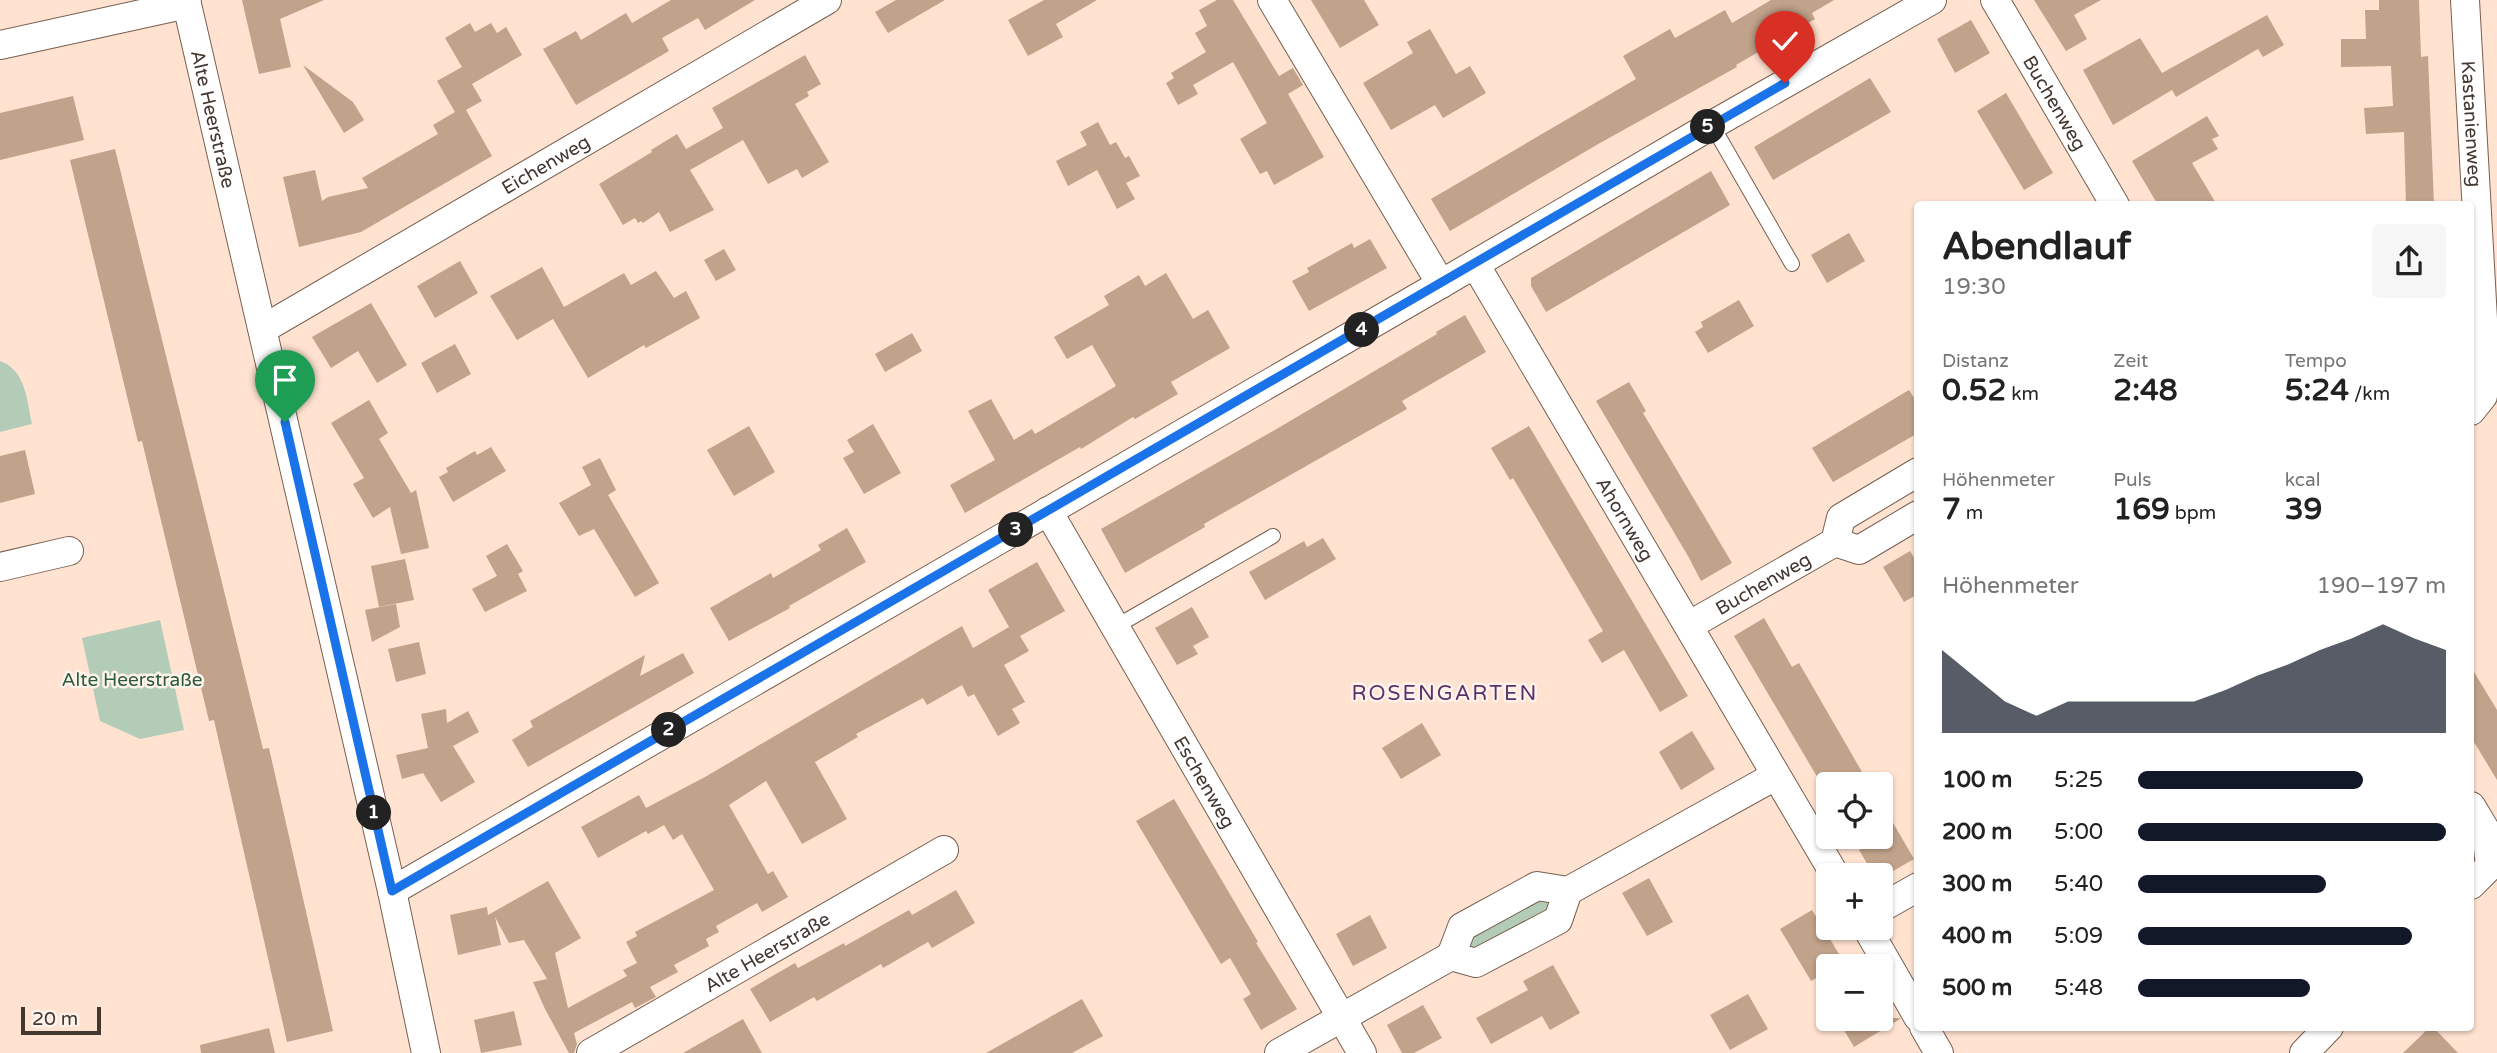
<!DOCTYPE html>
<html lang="de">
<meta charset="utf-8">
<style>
:root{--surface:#fff;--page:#f6f6f6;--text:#222;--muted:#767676;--accent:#111827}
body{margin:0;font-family:"Varela Round",sans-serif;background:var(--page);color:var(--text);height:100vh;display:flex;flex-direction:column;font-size:26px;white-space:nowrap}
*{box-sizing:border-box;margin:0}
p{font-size:23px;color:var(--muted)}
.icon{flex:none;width:38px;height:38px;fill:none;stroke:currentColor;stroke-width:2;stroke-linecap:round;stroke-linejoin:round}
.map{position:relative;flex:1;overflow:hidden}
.details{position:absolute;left:1914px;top:201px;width:560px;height:830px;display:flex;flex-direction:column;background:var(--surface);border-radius:7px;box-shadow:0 2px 5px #0004}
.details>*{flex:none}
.controls{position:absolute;left:1816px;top:772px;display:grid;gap:14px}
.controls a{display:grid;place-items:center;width:77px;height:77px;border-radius:7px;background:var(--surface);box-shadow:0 2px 5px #0004;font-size:35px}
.scale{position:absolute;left:21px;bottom:18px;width:80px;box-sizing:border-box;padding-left:7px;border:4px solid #433731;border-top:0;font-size:19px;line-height:24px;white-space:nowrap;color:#433731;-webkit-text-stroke:5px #fff3ec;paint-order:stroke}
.pin{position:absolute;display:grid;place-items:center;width:60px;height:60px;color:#fff;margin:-72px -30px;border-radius:50% 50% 50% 0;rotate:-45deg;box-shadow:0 0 7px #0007}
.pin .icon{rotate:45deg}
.km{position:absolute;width:35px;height:35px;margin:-18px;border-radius:50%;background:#222;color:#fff;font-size:19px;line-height:35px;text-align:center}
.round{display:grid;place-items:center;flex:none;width:74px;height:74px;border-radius:7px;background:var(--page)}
.overview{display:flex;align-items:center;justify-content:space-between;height:119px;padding:0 28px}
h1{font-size:38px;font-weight:700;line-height:52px}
.stats{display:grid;grid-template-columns:repeat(3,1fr);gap:10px;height:119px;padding:7px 28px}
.stats div{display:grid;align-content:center}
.stats b{font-size:30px;font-weight:700}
.stats small{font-size:19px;font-weight:400}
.stats p{font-size:19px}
.chart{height:196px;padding:14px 28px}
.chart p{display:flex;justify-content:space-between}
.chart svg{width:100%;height:126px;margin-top:7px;fill:var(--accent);opacity:.7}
ul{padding:0 28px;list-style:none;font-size:23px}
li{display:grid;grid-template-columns:112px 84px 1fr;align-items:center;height:52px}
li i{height:18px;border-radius:9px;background:var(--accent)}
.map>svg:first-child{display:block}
.green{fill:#b2ccb8}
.building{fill:#c1a28a}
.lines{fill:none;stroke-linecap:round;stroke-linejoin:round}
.service-casing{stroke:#775f4f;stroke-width:16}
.minor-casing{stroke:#775f4f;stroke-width:30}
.service{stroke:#fff;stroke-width:14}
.minor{stroke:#fff;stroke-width:28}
.route-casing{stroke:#fff;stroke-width:14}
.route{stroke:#1a73e8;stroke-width:9}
.labels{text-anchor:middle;stroke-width:5;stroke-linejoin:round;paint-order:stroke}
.street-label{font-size:19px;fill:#433731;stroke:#fff3ec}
.park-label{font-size:19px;fill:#2b5d3b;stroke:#fff3ec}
.neighbourhood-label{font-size:21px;letter-spacing:2px;fill:#5a3269;stroke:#fff3ec}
</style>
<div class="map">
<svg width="2497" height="1053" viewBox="0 0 2497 1053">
<rect width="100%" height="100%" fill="#ffe2d0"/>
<path class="green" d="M 0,361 C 26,370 27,401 32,424 L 0,432 Z
M 160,620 L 184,730 L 140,739 L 100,721 L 82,638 Z
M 1541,897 L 1552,903 L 1550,910 L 1470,951 L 1466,941 L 1471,934 Z"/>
<path class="building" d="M 242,0 L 324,0 L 280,19 L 291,67 L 259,74 Z
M 671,0 L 755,0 L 705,30 L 698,18 L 662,38 L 669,51 L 576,105 L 543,49 L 576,31 L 581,40 L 626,13 L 632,23 Z
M 896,0 L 945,0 L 888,33 L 875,12 Z
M 1044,0 L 1097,0 L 1056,24 L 1063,37 L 1028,56 L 1008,20 Z
M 1217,0 L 1233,0 L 1279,76 L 1293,68 L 1303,85 L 1288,94 L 1324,157 L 1274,185 L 1267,171 L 1260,174 L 1240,139 L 1267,123 L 1233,62 L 1193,85 L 1198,94 L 1178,105 L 1166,83 L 1174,78 L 1171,73 L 1206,52 L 1195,33 L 1207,26 L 1199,10 Z
M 1311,0 L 1364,0 L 1379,25 L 1340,48 Z
M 1771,0 L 1834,0 L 1812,13 L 1815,19 L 1736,65 L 1737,67 L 1600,143 L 1450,231 L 1431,199 L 1636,79 L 1623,56 L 1670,29 L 1675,38 L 1725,10 L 1732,23 Z
M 2034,0 L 2101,0 L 2074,15 L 2087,39 L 2066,51 Z
M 2379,0 L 2419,0 L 2421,57 L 2428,56 L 2434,205 L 2406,205 L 2404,132 L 2366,134 L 2364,108 L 2393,106 L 2391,66 L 2341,67 L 2341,39 L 2366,39 L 2365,10 L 2379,10 Z
M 2267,15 L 2284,45 L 2263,57 L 2258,49 L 2176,97 L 2172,90 L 2113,125 L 2083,70 L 2140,38 L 2162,73 Z
M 1971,20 L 1990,53 L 1955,73 L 1937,39 Z
M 470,23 L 475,32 L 491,23 L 497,33 L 506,27 L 522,55 L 472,84 L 482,101 L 466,110 L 492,156 L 361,232 L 299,247 L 283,177 L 315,170 L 322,201 L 328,197 L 368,188 L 362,178 L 438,134 L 433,125 L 455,112 L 437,81 L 462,67 L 445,38 Z
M 1430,29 L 1456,74 L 1470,66 L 1486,93 L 1443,118 L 1435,105 L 1391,130 L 1363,83 L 1413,53 L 1407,42 Z
M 805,55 L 821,84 L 807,92 L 809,96 L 795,104 L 829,162 L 802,178 L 797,169 L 768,184 L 743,140 L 690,170 L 714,210 L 670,232 L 659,212 L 643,223 L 641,221 L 638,223 L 635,218 L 623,225 L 599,184 L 652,152 L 651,150 L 677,134 L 686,149 L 723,128 L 712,108 Z
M 303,65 L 353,102 L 364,120 L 344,133 Z
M 1870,78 L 1891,112 L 1773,180 L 1754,147 Z
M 2006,93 L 2053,173 L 2024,190 L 1977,111 Z
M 73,96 L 84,140 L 0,160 L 0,113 Z
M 2207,116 L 2219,136 L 2212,139 L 2218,149 L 2192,163 L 2217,205 L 2158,205 L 2132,161 Z
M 1098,122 L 1110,145 L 1116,142 L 1125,158 L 1129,156 L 1140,176 L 1126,183 L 1135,199 L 1117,209 L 1097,170 L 1068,186 L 1056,161 L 1087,145 L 1080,132 Z
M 115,149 L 263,749 L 269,748 L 333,1031 L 287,1042 L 214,720 L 209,721 L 142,441 L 138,442 L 70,160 Z
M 1711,171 L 1730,205 L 1546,312 L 1531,286 L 1531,278 Z
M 1849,233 L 1865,261 L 1827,283 L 1811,255 Z
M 1370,239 L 1387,268 L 1309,311 L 1292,281 L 1309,272 L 1307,268 L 1352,243 L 1354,248 Z
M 724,249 L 736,270 L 716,281 L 704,260 Z
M 460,261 L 478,293 L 435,318 L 417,286 Z
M 542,267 L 564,307 L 624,273 L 631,285 L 656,271 L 674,298 L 686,291 L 700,318 L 646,348 L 644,345 L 588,378 L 553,319 L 517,340 L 490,296 Z
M 1166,273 L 1193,319 L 1208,310 L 1230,348 L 1171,382 L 1178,394 L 1135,419 L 1133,417 L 1081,449 L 1080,447 L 965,513 L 950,485 L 995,460 L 968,411 L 991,399 L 1014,440 L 1032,429 L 1035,434 L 1116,386 L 1092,345 L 1067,359 L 1054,337 L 1109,305 L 1104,296 L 1139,275 L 1145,286 Z
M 1739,300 L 1754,326 L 1708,353 L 1695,332 L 1703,327 L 1701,322 Z
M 371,303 L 407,365 L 377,383 L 358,351 L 331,368 L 312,337 Z
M 1465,315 L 1486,352 L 1402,401 L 1407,409 L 1209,521 L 1204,524 L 1205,527 L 1125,573 L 1101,529 L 1280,427 L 1437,334 L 1436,332 Z
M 912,333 L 922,351 L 885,372 L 875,354 Z
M 455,344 L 471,374 L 437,393 L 421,363 Z
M 1629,382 L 1646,411 L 1643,413 L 1732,563 L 1701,581 L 1688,556 L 1596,401 Z
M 1909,390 L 1918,404 L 1918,433 L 1833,482 L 1812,448 Z
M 369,400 L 388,433 L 379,439 L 411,493 L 416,490 L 429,548 L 401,554 L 390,507 L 373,518 L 353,484 L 364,478 L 331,423 Z
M 873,424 L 901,473 L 864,494 L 843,458 L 854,452 L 847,440 Z
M 749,426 L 775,472 L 734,496 L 707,450 Z
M 1529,426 L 1688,696 L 1660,712 L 1624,650 L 1602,663 L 1588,640 L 1603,631 L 1513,478 L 1510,480 L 1491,448 Z
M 491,447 L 506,471 L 453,502 L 439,477 L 448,472 L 446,468 L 475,451 L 477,455 Z
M 25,450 L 35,494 L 0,503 L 0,456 Z
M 600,458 L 616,490 L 608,495 L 659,583 L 635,597 L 594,529 L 579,536 L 559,503 L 591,485 L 582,467 Z
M 847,528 L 866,562 L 789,606 L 790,608 L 779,614 L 729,641 L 710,608 L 771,573 L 773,578 L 821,550 L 818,545 Z
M 1323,538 L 1336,559 L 1265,600 L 1249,572 L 1304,541 L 1307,547 Z
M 507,544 L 523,571 L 518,574 L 527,591 L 485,612 L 472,589 L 497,576 L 486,556 Z
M 1910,551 L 1918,564 L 1918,594 L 1904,602 L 1883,567 Z
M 405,559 L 414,600 L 379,607 L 371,566 Z
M 1037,562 L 1065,611 L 1020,636 L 1029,651 L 1004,665 L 1025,702 L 1012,709 L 1020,723 L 998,736 L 974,694 L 968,697 L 962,685 L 927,705 L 923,698 L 856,734 L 858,737 L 815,762 L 847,819 L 802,844 L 766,781 L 729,805 L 768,874 L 773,871 L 788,897 L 762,912 L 757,903 L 716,926 L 719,932 L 706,939 L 709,946 L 674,965 L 678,972 L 650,987 L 656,997 L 635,1008 L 632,1002 L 574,1033 L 577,1044 L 574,1053 L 569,1053 L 545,1009 L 533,982 L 547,979 L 524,940 L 509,943 L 495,917 L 501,945 L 458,955 L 450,915 L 487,907 L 488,915 L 548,881 L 581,938 L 555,953 L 568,1008 L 627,976 L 623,970 L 637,963 L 626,942 L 637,936 L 635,932 L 714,890 L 682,834 L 673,840 L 664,825 L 648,834 L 646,831 L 598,858 L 581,827 L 639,795 L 646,808 L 705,777 L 962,626 L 973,648 L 1009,627 L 988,590 Z
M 396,604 L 400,627 L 372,642 L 365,610 Z
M 1192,607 L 1209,637 L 1193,646 L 1198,654 L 1177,665 L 1155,628 Z
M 1764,618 L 1792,667 L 1799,663 L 1869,784 L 1829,784 L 1829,797 L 1734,636 Z
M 419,642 L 426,674 L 396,682 L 388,649 Z
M 683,653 L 694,673 L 528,767 L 512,740 L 533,727 L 530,721 L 645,655 L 640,676 Z
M 2471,667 L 2497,710 L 2497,780 L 2471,737 Z
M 446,709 L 447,723 L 468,711 L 479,732 L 453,746 L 475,782 L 441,802 L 423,773 L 402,779 L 396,755 L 428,748 L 421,714 Z
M 1422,723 L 1441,755 L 1401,779 L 1382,748 Z
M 1692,731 L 1715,769 L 1681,790 L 1659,752 Z
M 1174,799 L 1258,942 L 1256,943 L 1297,1009 L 1261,1030 L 1243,999 L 1251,994 L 1230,958 L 1221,964 L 1136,821 Z
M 1881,802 L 1914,859 L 1881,878 L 1881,875 L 1874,875 L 1859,850 L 1881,837 Z
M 1649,878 L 1673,922 L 1647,936 L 1622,893 Z
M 956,890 L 975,923 L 932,948 L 928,942 L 883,968 L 881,964 L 817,1001 L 814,997 L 770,1022 L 750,989 L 795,963 L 798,968 L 844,943 L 845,946 L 909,910 L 912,915 Z
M 1812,910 L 1844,962 L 1837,966 L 1829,966 L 1829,971 L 1811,981 L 1780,929 Z
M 1370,915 L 1387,948 L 1353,966 L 1336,934 Z
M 1553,965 L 1580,1013 L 1550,1030 L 1542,1016 L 1491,1044 L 1476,1018 L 1528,990 L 1523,981 Z
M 1748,994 L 1768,1029 L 1730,1050 L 1710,1015 Z
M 1082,999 L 1103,1036 L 1072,1053 L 986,1053 Z
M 1423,1005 L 1442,1038 L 1414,1053 L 1402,1053 L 1387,1025 Z
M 514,1011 L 522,1045 L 481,1053 L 474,1020 Z
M 1837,1018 L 1900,1018 L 1900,1019 L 1854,1047 Z
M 743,1019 L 762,1053 L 683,1053 Z
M 2430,1027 L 2433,1027 L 2458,1053 L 2403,1053 Z
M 269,1028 L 275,1053 L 201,1053 L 200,1045 Z"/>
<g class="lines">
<g class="service-casing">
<path id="service" d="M 1712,125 L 1792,264
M 1115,627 L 1273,536"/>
</g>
<g class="minor-casing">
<g id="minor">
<path id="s1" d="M 186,0 L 392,891 L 426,1053"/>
<path d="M 1272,0 L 1441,284"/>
<path id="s2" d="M 1995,0 L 2115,205"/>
<path id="s3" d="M 2465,0 L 2485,355 L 2483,396 L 2471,411"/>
<path d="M 0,45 L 187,4"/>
<path id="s4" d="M 1475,264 L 1835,875"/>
<path id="s5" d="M 263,329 L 827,0"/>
<path id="s6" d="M 1048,511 L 1362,1053"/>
<path d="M 1835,542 L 1841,518 L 1918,472"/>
<path d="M 0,567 L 69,551"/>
<path id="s7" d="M 1690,625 L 1835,542 L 1859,550 L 1918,515"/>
<path d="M 2471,806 L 2486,831 L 2490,866 L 2471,885"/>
<path d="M 392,891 L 1441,284 L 1712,125 L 1932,0"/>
<path d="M 1881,908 L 1918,887"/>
<path d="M 1867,928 L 1918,1017"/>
<path d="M 1451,956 L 1462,927 L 1537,886 L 1568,891"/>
<path d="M 1924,1027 L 1939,1053"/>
<path id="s8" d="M 591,1053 L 944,850"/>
<path d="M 1279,1053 L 1451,956 L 1476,963 L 1558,920 L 1568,891 L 1775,776"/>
<path d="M 2304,1053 L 2329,1027"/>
</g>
</g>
<use href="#service" class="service"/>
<use href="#minor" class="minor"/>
</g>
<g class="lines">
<g class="route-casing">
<path id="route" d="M 285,422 L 392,891 L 1785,83"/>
</g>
<use href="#route" class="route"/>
</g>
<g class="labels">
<g class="street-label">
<text dy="7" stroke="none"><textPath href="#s2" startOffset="119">Buchenweg</textPath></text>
<text dy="7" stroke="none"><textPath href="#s1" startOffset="122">Alte Heerstraße</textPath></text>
<text dy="7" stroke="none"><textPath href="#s3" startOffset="124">Kastanienweg</textPath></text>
<text dy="7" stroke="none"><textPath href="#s5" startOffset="327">Eichenweg</textPath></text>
<text dy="7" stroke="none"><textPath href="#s4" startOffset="296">Ahornweg</textPath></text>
<text dy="7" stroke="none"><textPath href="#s7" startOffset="84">Buchenweg</textPath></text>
<text dy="7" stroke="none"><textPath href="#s6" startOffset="313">Eschenweg</textPath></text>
<text dy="7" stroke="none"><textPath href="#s8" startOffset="203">Alte Heerstraße</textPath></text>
</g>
<g class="park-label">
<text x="132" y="686">Alte Heerstraße</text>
</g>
<g class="neighbourhood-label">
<text x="1445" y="700">ROSENGARTEN</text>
</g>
</g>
</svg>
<div class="controls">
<a><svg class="icon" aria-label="locate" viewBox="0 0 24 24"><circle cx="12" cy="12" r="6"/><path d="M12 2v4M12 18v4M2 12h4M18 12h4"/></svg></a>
<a>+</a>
<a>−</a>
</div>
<div class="scale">20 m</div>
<div class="pin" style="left:285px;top:422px;background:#1e9e55"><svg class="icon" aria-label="arrive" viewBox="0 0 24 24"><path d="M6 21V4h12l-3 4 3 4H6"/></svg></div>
<div class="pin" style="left:1785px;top:83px;background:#d93025"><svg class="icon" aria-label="check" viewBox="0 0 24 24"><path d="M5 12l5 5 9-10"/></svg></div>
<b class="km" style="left:374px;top:813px">1</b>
<b class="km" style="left:669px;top:730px">2</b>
<b class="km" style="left:1016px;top:530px">3</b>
<b class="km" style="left:1362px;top:330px">4</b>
<b class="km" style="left:1708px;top:127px">5</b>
<section class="details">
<div class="overview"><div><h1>Abendlauf</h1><p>19:30</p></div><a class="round"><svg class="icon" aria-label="share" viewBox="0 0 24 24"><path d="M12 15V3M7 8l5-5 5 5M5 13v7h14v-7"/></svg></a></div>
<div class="stats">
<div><p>Distanz</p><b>0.52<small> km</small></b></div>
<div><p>Zeit</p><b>2:48</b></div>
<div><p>Tempo</p><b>5:24<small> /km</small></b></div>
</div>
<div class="stats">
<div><p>Höhenmeter</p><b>7<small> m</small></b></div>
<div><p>Puls</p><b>169<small> bpm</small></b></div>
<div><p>kcal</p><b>39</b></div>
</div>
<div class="chart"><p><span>Höhenmeter</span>190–197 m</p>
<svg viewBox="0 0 160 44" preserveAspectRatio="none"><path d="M0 44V15L10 24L20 33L30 38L40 33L50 33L60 33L70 33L80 33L90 29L100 24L110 20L120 15L130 11L140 6L150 11L160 15V44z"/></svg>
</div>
<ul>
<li><b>100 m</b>5:25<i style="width:73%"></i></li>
<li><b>200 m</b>5:00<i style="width:100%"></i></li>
<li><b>300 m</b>5:40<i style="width:61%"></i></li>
<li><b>400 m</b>5:09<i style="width:89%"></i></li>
<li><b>500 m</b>5:48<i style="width:56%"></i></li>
</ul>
</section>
</div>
